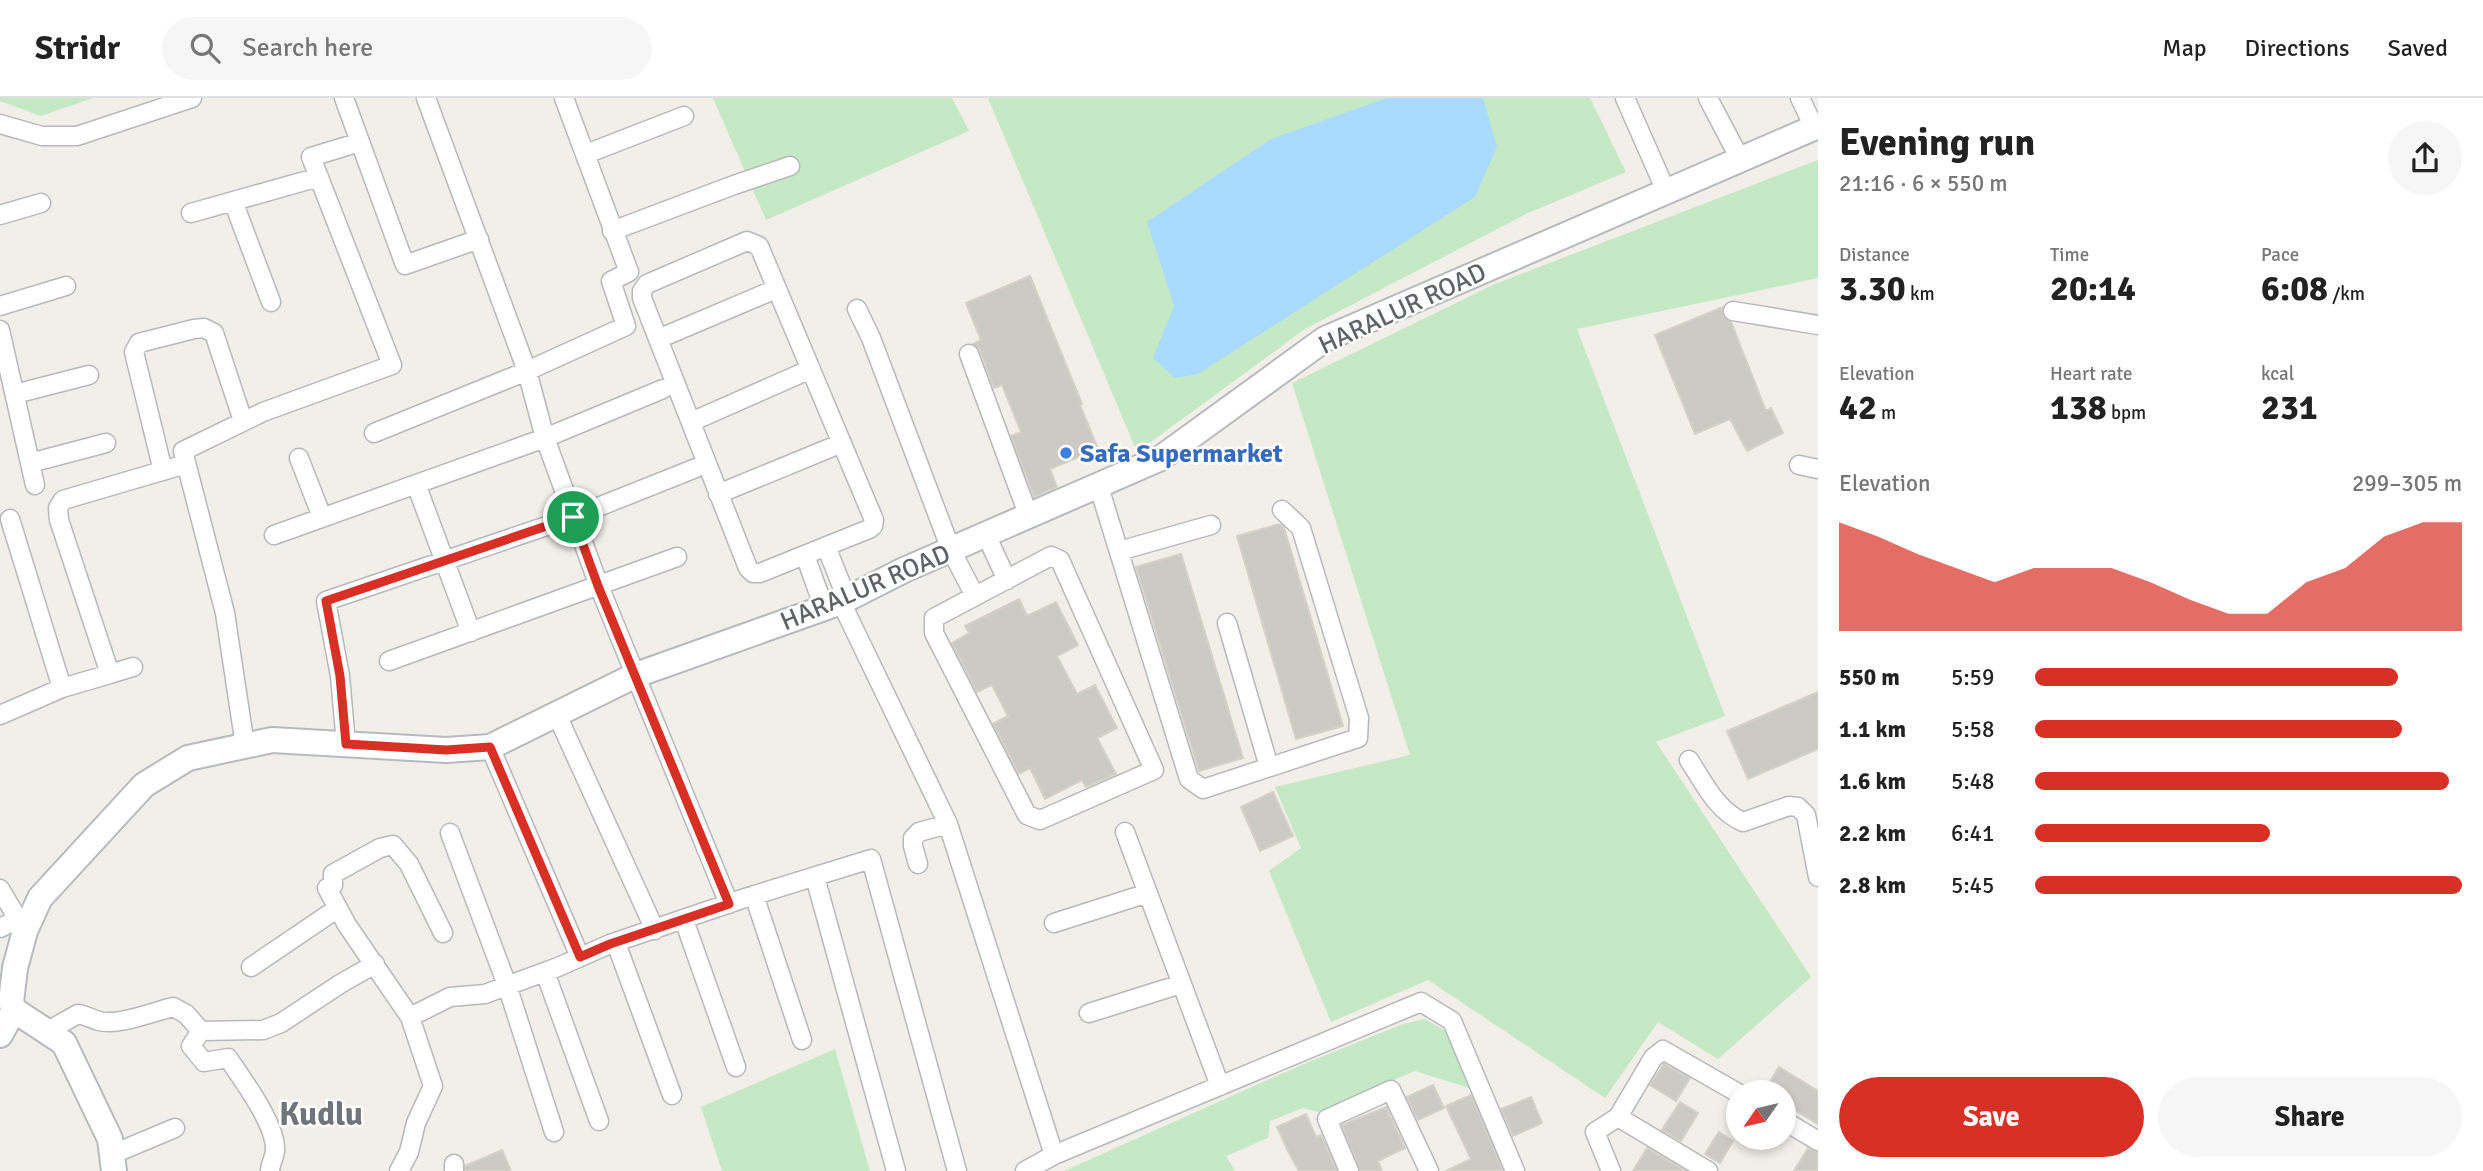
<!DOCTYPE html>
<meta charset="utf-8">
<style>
:root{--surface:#fff;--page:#f6f6f6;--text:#222;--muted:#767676;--line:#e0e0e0;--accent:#d93025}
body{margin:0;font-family:Signika,sans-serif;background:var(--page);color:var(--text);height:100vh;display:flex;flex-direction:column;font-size:26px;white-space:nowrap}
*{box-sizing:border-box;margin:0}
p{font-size:23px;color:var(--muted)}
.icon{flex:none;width:38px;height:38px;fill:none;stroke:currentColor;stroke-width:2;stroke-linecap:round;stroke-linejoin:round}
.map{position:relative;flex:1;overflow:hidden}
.panel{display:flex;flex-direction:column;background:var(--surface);width:665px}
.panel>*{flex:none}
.needle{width:46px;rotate:236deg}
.fabs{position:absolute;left:1726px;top:982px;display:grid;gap:14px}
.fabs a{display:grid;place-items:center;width:70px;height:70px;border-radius:50%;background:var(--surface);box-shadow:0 4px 10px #0003;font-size:35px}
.pin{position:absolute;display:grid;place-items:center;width:60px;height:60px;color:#fff;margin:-30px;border:4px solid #fff;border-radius:50%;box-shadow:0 2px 7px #0007}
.round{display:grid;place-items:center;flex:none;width:74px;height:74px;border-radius:37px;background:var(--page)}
.summary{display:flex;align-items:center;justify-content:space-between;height:119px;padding:0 21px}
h1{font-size:38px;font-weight:700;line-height:52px}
.figures{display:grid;grid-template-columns:repeat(3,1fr);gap:10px;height:119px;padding:7px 21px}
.figures div{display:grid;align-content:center}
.figures b{font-size:35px;font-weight:700}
.figures small{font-size:19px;font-weight:400}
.figures p{font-size:19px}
.chart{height:196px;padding:14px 21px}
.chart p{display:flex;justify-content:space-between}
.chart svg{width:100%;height:126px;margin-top:7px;fill:var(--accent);opacity:.7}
.cta{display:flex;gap:14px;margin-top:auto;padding:14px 21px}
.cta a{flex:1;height:80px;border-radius:42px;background:var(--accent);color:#fff;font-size:28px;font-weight:700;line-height:80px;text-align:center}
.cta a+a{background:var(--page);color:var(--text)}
ul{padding:0 21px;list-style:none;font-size:23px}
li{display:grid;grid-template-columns:112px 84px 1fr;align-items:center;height:52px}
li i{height:18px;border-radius:9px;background:var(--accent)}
header{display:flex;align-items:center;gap:42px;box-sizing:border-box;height:98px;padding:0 35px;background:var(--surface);border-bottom:2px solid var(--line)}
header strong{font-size:33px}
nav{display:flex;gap:38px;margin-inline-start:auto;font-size:24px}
.search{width:490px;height:63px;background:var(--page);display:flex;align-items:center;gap:18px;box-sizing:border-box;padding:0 24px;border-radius:38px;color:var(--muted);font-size:26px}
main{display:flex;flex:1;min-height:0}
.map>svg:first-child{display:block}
.green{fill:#c5e8c5}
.water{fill:#aadaff}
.building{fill:#cccac5;stroke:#d6d1c6;stroke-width:2}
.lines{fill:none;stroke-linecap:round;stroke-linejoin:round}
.street-casing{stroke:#b5b8bc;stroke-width:21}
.secondary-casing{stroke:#b6babf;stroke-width:28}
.street{stroke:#fff;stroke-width:18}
.secondary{stroke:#fff;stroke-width:24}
.route-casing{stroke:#fff;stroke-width:14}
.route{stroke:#d93025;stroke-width:9}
.shop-dot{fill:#3f7fe0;stroke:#fff;stroke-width:2.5}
.labels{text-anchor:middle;stroke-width:5;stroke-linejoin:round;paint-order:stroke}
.street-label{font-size:26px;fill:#5f6368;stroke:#fff}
.shop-label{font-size:26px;font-weight:bold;fill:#366cbe;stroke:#fff;text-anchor:start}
.district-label{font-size:33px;font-weight:bold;fill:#70757a;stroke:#fff}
</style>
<header>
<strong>Stridr</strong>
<div class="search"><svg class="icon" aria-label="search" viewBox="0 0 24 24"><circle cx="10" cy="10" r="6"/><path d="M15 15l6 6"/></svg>Search here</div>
<nav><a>Map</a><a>Directions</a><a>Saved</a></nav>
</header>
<main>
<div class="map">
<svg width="1818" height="1073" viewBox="0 0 1818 1073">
<rect width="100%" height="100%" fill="#f1efe8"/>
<path class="green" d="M 0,0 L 93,0 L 41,18 L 0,3 Z
M 713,0 L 952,0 L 969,33 L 766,122 Z
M 988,0 L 1590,0 L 1626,74 L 1528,115 L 1305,231 L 1137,354 Z
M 1818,62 L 1818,180 L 1577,231 L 1725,618 L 1656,644 L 1811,879 L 1718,961 L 1658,924 L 1605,1000 L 1428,882 L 1331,924 L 1269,773 L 1301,750 L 1275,689 L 1410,657 L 1292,285 L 1495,186 Z
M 1425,921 L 1449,935 L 1469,990 L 1415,973 L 1319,1014 L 1303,1010 L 1270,1023 L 1268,1040 L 1226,1058 L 1235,1073 L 1064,1073 L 1299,968 L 1403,926 Z
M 835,951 L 870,1073 L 722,1073 L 701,1009 Z"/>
<path class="water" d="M 1387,0 L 1483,0 L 1497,49 L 1475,99 L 1198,276 L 1175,280 L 1153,260 L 1174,208 L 1147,124 L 1271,41 Z"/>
<path class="building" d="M 1030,178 L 1082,306 L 1080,307 L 1098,351 L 1050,371 L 1057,389 L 1034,399 L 1011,338 L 1021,334 L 1002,287 L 994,290 L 980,252 L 973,246 L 981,242 L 966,205 Z
M 1723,209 L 1723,218 L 1731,224 L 1766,313 L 1771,310 L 1783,335 L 1747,353 L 1730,321 L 1695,336 L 1655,237 Z
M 1280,426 L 1284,430 L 1343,628 L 1296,641 L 1237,438 Z
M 1181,456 L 1243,660 L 1199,673 L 1136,469 Z
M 1019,501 L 1027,518 L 1056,504 L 1078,547 L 1057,558 L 1077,596 L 1095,587 L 1117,630 L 1097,640 L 1116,676 L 1086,689 L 1082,682 L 1045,701 L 1030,670 L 1019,676 L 993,626 L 1008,618 L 992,587 L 977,594 L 952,545 L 969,535 L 965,528 Z
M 1818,594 L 1818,651 L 1748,681 L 1727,633 Z
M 1273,694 L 1293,738 L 1260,753 L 1241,709 Z
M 1664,966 L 1690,980 L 1676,1003 L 1650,987 Z
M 1779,969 L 1818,993 L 1818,1026 L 1783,1005 L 1783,994 L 1764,994 Z
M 1433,987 L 1444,1010 L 1418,1022 L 1407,999 Z
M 1471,997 L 1503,1073 L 1446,1073 L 1471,1061 L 1446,1008 Z
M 1531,999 L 1542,1025 L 1513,1038 L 1501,1011 Z
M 1680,1004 L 1698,1015 L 1681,1043 L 1662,1032 Z
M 1386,1009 L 1405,1050 L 1378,1063 L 1382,1073 L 1360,1073 L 1342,1027 Z
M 1306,1016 L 1316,1039 L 1321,1037 L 1337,1073 L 1299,1073 L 1288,1053 L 1277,1029 Z
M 1719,1034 L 1733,1043 L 1720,1065 L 1705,1056 Z
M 1647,1050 L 1686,1073 L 1633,1073 Z
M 1808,1050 L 1818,1054 L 1818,1073 L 1794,1073 Z
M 502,1052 L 511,1073 L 465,1073 L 465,1068 Z"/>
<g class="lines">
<g class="street-casing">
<path id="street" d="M 344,0 L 405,167 L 479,141
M 426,0 L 527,273 L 545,340 L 599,488 L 729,806
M 1625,0 L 1666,93
M 1708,0 L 1740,61
M 1800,0 L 1814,29
M 0,26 L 42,38 L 77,38 L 192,0
M 586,56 L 684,18
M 233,103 L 271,204
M 191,115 L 319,79
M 0,117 L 41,105
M 612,133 L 734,87 L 790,68
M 747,143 L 759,148 L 874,422 L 873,428 L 869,431 L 760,475 L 753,475 L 748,470 L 642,200 L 642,193 L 647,186 Z
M 0,208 L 66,188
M 857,211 L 871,240 L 951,452 L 975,498
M 1733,213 L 1818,227
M 0,232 L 35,387
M 658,241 L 776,191
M 969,256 L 1029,419
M 15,296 L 89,277
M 691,324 L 811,271
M 374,335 L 527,273 L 626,228 L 611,183 L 629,174 L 564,0
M 299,360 L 322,419
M 30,365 L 106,345
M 1799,367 L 1818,371
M 163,373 L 134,254 L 139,245 L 194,231 L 204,230 L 214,235 L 243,323
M 416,386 L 471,534
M 1099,389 L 1189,681 L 1203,691 L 1358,640 L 1359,620 L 1301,430 L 1282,412
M 718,396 L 842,345
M 10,421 L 62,590
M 274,437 L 545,340 L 663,291
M 986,437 L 1007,482
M 826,448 L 847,501
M 1119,453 L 1211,427
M 805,457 L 824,510
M 1051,458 L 1060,462 L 1154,672 L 1040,722 L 1027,717 L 934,535 L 934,520 Z
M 841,504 L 948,726 L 1054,1057
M 1227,525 L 1269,669
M 389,563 L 677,459
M 110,576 L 133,569
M 0,617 L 62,590 L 110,576 L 59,422 L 58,410 L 63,402 L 186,366
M 557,617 L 655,832
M 346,646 L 340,578 L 326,503 L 573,419 L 696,370
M 245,648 L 225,515 L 183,353 L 263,314 L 392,267 L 311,59 L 360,44
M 490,649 L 580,859
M 1689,662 C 1704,685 1717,713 1743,724 L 1789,708 L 1798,709 L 1806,717 L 1818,779
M 1125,734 L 1220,988
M 450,735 L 507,887 L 554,1034
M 918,766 L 913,748 L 913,740 L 919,734 L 948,726
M 815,779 L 896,1073
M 0,791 L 25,833
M 754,797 L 802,942
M 684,822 L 736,969
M 1054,825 L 1148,795
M 0,830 L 18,821
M 616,845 L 672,997
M 251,869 L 338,810
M 545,874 L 599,1023
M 1089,915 L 1181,886
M 410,919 L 450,899 L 485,896 L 558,869 L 610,846 L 745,800 L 871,761 L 957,1073
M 201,933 L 191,948 L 204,964 L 228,960 C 242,981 276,1026 275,1052 C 275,1059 270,1066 270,1073
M 46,934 L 78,916 C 85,917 92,921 99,923 C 118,928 153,914 173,909 L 186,916 L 201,933 L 263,932 L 281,925 L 340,886 L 375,866
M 1618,1019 L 1653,960 L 1663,952 L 1738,995
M 1783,1022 L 1818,1043
M 113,1056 L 175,1030
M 454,1066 L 454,1073
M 399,1073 L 409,1054 L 416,1025 L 433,988 L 410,919 L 347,827 L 327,790 L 333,787 L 333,776 L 380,750 L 393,747 L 409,766 L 443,835
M 1025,1073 L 1054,1057 L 1421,904 L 1452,923 L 1515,1073
M 1349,1073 L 1327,1021 L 1391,992 L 1429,1073
M 1611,1073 L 1595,1034 L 1618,1019 L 1708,1073"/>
</g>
<g class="secondary-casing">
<path id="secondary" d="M 14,912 L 64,945 L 110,1041 L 114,1073
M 0,937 L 14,912 L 11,904 L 15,870 L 25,833 L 40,800 L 144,687 L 188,660 L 272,642 L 446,652 L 490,649 L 636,577 L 841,504 L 904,472 L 1161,360 L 1325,241 L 1818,28"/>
</g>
<use href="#street" class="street"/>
<use href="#secondary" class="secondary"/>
</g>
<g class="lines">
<g class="route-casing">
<path id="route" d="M 573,419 L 598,488 L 729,806 L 610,846 L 580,859 L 490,649 L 446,652 L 346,646 L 340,578 L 326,503 Z"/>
</g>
<use href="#route" class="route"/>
</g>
<circle class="shop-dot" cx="1066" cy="355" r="7"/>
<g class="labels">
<g class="street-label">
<text transform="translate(1402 210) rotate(-25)" y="9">HARALUR ROAD</text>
<text transform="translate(865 489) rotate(-23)" y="9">HARALUR ROAD</text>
</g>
<g class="shop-label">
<text x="1080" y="364">Safa Supermarket</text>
</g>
<g class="district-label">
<text x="321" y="1027">Kudlu</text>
</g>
</g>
</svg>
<div class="fabs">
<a><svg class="needle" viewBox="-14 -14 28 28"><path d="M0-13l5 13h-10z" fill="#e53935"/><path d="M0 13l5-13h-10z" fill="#767676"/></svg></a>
</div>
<div class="pin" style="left:573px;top:419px;background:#1e9e55"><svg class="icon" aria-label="arrive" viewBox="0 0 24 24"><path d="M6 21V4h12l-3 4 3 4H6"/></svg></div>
</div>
<section class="panel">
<div class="summary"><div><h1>Evening run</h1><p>21:16 · 6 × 550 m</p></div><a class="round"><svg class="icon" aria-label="share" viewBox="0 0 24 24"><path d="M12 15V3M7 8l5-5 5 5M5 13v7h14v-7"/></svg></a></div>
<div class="figures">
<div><p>Distance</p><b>3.30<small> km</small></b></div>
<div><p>Time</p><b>20:14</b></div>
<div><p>Pace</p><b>6:08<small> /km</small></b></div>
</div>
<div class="figures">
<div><p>Elevation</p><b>42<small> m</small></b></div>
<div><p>Heart rate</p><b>138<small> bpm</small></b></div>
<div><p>kcal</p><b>231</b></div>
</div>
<div class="chart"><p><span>Elevation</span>299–305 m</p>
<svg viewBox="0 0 160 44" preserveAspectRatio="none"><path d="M0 44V6L10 11L20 17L30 22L40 27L50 22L60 22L70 22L80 27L90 33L100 38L110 38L120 27L130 22L140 11L150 6L160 6V44z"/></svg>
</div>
<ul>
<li><b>550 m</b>5:59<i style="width:85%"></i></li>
<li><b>1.1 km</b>5:58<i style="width:86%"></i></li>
<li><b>1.6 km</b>5:48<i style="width:97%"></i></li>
<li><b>2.2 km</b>6:41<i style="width:55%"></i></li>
<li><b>2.8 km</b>5:45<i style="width:100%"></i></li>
</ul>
<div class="cta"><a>Save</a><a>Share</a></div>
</section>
</main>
